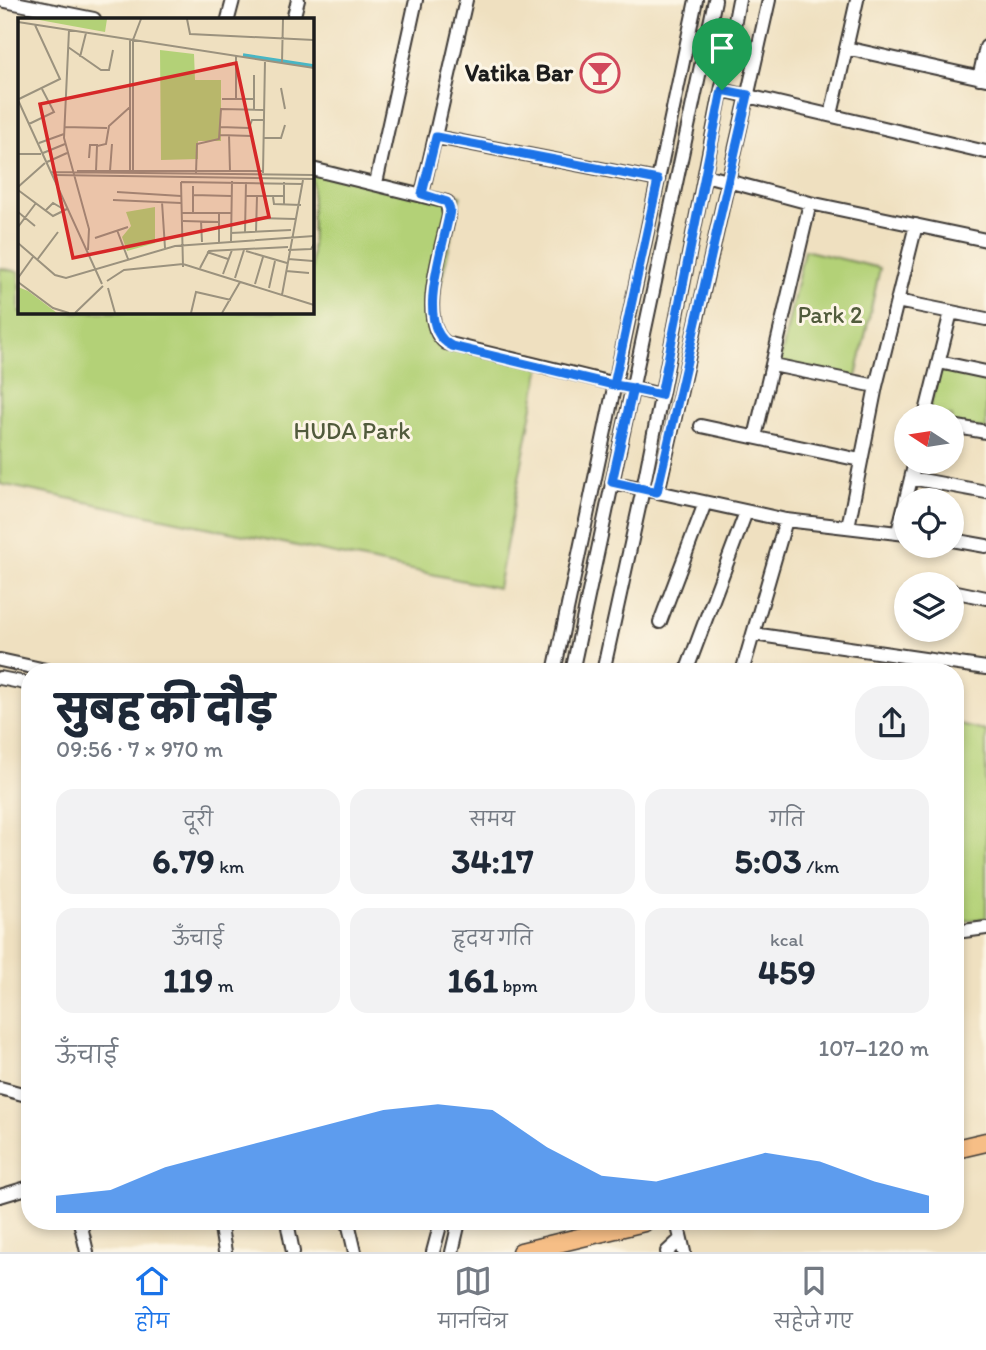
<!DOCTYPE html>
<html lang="hi">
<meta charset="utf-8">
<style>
:root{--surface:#fff;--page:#f2f2f3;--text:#1f2937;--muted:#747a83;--line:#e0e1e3;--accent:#1a73e8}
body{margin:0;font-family:Itim,"Playpen Sans Deva",sans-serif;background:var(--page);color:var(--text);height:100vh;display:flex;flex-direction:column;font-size:26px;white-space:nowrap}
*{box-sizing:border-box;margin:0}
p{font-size:23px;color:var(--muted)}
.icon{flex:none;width:38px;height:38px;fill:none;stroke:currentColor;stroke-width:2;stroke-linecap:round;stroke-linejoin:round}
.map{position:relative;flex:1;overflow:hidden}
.details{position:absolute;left:21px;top:663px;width:943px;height:567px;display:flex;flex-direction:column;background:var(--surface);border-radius:28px;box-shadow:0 4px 10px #0003}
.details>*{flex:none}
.needle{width:46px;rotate:282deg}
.tools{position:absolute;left:894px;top:404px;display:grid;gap:14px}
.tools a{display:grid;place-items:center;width:70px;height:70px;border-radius:50%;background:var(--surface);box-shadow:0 4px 10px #0003;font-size:35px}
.pin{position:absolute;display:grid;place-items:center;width:60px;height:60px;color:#fff;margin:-72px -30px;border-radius:50% 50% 50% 0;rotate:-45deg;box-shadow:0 0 7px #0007}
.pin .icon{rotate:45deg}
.round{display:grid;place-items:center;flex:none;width:74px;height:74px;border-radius:28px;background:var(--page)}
.head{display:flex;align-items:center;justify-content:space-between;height:119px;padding:0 35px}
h1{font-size:38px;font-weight:800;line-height:52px}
.metrics{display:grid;grid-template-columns:repeat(3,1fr);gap:10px;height:119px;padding:7px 35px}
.metrics div{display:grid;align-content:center;border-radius:18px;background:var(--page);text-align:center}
.metrics b{font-size:35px;font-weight:800}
.metrics small{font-size:19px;font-weight:400}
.metrics p{font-size:19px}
.chart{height:196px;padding:14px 35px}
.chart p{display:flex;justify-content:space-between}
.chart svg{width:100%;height:126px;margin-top:7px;fill:var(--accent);opacity:.7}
.tab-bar{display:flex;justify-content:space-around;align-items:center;height:98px;border-top:2px solid var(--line);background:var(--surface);font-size:19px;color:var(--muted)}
.tab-bar a{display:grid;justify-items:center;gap:4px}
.tab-bar .on{color:var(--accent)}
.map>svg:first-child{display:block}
.green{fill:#b3d177;stroke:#68764a;stroke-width:2}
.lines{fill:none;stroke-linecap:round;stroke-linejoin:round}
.minor-casing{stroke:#3c3935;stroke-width:16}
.highway-casing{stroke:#3c3935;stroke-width:21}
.minor{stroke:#fff;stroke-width:12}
.highway{stroke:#f6be86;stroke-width:18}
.route-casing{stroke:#fff;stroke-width:14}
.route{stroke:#1a73e8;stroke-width:9}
.labels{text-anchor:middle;stroke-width:6;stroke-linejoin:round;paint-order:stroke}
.poi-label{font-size:24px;font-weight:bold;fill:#1c1c1c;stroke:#fcf5e5;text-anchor:end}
.park-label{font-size:24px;fill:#515b3c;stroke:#fcf5e5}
.inset-river{fill:none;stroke:#49b6c4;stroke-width:3.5}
.inset-road{fill:none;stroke:#9b927e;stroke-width:2}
.view{fill:#d62828;fill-opacity:0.15;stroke:#d62828;stroke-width:3.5}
.inset-edge{fill:none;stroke:#1c1c1c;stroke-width:3.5}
</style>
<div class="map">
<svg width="986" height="1252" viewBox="0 0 986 1252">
<rect width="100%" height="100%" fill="#fcf5e5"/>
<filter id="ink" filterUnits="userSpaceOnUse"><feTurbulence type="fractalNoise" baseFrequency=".0143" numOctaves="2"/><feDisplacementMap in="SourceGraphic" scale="14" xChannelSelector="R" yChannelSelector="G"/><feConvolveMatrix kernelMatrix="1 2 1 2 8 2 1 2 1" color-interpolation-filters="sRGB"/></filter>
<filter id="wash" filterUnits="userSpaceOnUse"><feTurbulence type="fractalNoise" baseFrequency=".00686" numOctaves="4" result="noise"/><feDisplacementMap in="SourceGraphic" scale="28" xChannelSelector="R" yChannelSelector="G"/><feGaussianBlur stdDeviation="1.57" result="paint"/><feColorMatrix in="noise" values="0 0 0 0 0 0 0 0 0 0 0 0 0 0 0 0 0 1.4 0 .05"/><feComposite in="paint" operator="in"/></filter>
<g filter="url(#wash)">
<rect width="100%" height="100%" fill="#efe0c0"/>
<path class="green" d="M 312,162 L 461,195 L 429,334 L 542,359 L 498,588 L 0,484 L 0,268 L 19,272 L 19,312 L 312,312 Z
M 804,250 L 880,268 L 856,377 L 780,362 Z
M 940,364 L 986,374 L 986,430 L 952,424 L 952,416 L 928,416 Z
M 956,724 L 986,731 L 986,918 L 956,922 Z"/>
</g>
<g filter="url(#ink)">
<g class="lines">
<g class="minor-casing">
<path id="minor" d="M 0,0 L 94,19
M 228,19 L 233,0
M 293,19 L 298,0
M 846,48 L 986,79
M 979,78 L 986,47
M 722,90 L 986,152
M 831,115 L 857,0
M 436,137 L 658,180
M 312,169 L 447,202 L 449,215 C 443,245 416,322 446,343 L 661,395
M 705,175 L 810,203 L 986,240
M 376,183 L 416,0
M 422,194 L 466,0
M 897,301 L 986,319
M 939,362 L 986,372
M 773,365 L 876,386
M 925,416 L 951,312
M 701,426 L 860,460
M 952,426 L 986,432
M 755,437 L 810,203
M 911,478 L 986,492
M 612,482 L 786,520 L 906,534
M 658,492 L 769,0
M 848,527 L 876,386 L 916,225
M 898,532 L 915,462
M 952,540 L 986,546
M 952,591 L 986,598
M 660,622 L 705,503
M 753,634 L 986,668
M 0,660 L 55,672
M 554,672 L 696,0
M 572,672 L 715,0
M 603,672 L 643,489 L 739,0
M 686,672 L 746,512
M 742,672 L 786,520
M 0,678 L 30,684
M 956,932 L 986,928
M 0,1088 L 30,1096
M 0,1196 L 30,1187
M 80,1222 L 87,1252
M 220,1222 L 225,1252
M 287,1222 L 293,1252
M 348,1222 L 355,1252
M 677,1222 L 684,1252
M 433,1252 L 441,1222
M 452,1252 L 459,1222
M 667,1252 L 680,1240"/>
</g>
<g class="highway-casing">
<path id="highway" d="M 956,1149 L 986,1142
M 521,1252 L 644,1222"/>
</g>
<use href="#minor" class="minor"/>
<use href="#highway" class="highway"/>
</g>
</g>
<g class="lines" filter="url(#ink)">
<g class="route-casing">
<path id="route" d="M 722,90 L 661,395 L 614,385 L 452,346 C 412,328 445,244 450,210 L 447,202 L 422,194 L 436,137 L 658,180 L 614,385 L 633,388 L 612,482 L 657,492 L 748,95 L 722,90"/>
</g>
<use href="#route" class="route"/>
</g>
<defs>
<g id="bar-ring" transform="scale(2.0125)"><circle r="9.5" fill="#fcf5e5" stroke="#d1495b" stroke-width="1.5"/><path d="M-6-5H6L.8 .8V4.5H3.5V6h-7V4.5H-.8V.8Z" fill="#d1495b"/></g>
</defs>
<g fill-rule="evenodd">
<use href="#bar-ring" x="600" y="73"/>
</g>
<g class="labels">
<g class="poi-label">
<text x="573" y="81">Vatika Bar</text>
</g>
<g class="park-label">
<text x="830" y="323">Park 2</text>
<text x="352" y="439">HUDA Park</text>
</g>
</g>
<g transform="translate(18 18)">
<rect width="296" height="296" fill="#efe0c0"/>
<path d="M 16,1 L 89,1 L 87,14 ZM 142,32 L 176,36 L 177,62 L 203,62 L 203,123 L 180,123 L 180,141 L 143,142 ZM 137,189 L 137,225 L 109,233 L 104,219 L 113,208 L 108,194 ZM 0,269 L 10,273 L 39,295 L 0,295 Z" fill="#b3d177"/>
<path class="inset-river" d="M 225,37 L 296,48"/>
<path class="inset-road" d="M 169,1 L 172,16 L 296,22M 0,4 L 296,50M 51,12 L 46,120 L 71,211 L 70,232M 112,22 L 112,154M 50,29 L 83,52 L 91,52 L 95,32M 218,38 L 218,81M 62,39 L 68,15M 264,44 L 265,1M 263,70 L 267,91M 1,81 L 42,61 L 17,7M 204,81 L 236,81M 0,82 L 84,266M 236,91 L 236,57M 11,106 L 36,94 L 24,71M 46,109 L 89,110M 202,109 L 231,110 L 234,102 L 245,102M 202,117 L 234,118M 211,117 L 212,153M 245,120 L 263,120 L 267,107M 21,125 L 46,116M 25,135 L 47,126M 0,136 L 23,136M 71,140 L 72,127 L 80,127M 29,144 L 49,135M 59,153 L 245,153M 78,153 L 79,128 L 88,126 L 91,108 L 112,89M 92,153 L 94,126M 33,154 L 296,157M 115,154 L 115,22 L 123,1M 178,155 L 179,126 L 201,121 L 203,91 L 246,92M 245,155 L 247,42M 36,157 L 296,161M 163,164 L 285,166M 163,164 L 165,249M 266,164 L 266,186M 0,169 L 27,145M 0,172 L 35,198 L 49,191M 99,174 L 163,178M 175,177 L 213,178M 228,178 L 265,178M 255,179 L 256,186 L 283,187M 95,182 L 163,185M 144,184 L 147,230M 28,192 L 35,185 L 47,192M 0,194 L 17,208M 175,194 L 175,168M 164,195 L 213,195M 201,195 L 201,224M 239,200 L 278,201M 165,203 L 201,204M 183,203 L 184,224M 0,209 L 18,185M 99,212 L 110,241M 227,214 L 228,164M 238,214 L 239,178M 213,215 L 273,212M 77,220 L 110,209M 213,223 L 214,163M 0,225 L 37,257 L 48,260 L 157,228 L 296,218M 270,232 L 293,231 L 296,226M 228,233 L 269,245M 189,234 L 210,241M 270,241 L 295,243M 19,242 L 40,214M 182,250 L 191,233 L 270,229M 268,253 L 291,255M 205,256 L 214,232M 0,260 L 15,239M 217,260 L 226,232M 89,263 L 106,252 L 165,246 L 296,287M 0,264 L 35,290 L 51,295M 237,266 L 245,239M 90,270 L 97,295M 251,270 L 257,243M 264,277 L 285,162M 57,295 L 85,268M 173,295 L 178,274 L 213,282M 204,295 L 222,264"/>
<path class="view" d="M 218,45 L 251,199 L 55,240 L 22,86 Z"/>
<rect width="296" height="296" class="inset-edge"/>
</g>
</svg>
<div class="tools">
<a><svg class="needle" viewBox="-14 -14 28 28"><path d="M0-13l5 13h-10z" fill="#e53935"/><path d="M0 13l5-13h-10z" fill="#747a83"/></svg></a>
<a><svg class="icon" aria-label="locate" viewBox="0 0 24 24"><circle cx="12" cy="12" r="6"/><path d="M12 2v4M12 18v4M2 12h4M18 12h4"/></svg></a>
<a><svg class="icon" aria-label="layers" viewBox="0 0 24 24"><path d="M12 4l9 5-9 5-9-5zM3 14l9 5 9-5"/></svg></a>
</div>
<div class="pin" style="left:722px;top:90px;background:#1e9e55"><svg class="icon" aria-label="arrive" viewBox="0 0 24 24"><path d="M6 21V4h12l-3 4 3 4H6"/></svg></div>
<section class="details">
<div class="head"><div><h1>सुबह की दौड़</h1><p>09:56 · 7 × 970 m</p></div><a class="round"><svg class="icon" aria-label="share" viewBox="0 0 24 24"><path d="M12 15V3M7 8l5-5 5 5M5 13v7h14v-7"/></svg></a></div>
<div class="metrics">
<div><p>दूरी</p><b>6.79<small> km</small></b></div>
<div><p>समय</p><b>34:17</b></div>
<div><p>गति</p><b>5:03<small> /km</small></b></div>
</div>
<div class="metrics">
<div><p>ऊँचाई</p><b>119<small> m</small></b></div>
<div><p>हृदय गति</p><b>161<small> bpm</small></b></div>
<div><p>kcal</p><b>459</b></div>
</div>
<div class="chart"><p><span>ऊँचाई</span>107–120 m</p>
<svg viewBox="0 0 160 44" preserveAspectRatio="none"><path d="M0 44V38L10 36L20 28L30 23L40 18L50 13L60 8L70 6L80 8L90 21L100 31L110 33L120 28L130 23L140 26L150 33L160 38V44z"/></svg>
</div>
</section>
</div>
<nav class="tab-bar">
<a class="on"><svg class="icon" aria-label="home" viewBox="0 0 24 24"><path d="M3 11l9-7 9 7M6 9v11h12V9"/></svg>होम</a>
<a><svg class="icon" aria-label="map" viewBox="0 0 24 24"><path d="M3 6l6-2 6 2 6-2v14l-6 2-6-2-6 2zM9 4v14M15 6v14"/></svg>मानचित्र</a>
<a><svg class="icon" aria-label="saved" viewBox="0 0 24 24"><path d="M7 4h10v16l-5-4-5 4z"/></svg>सहेजे गए</a>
</nav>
